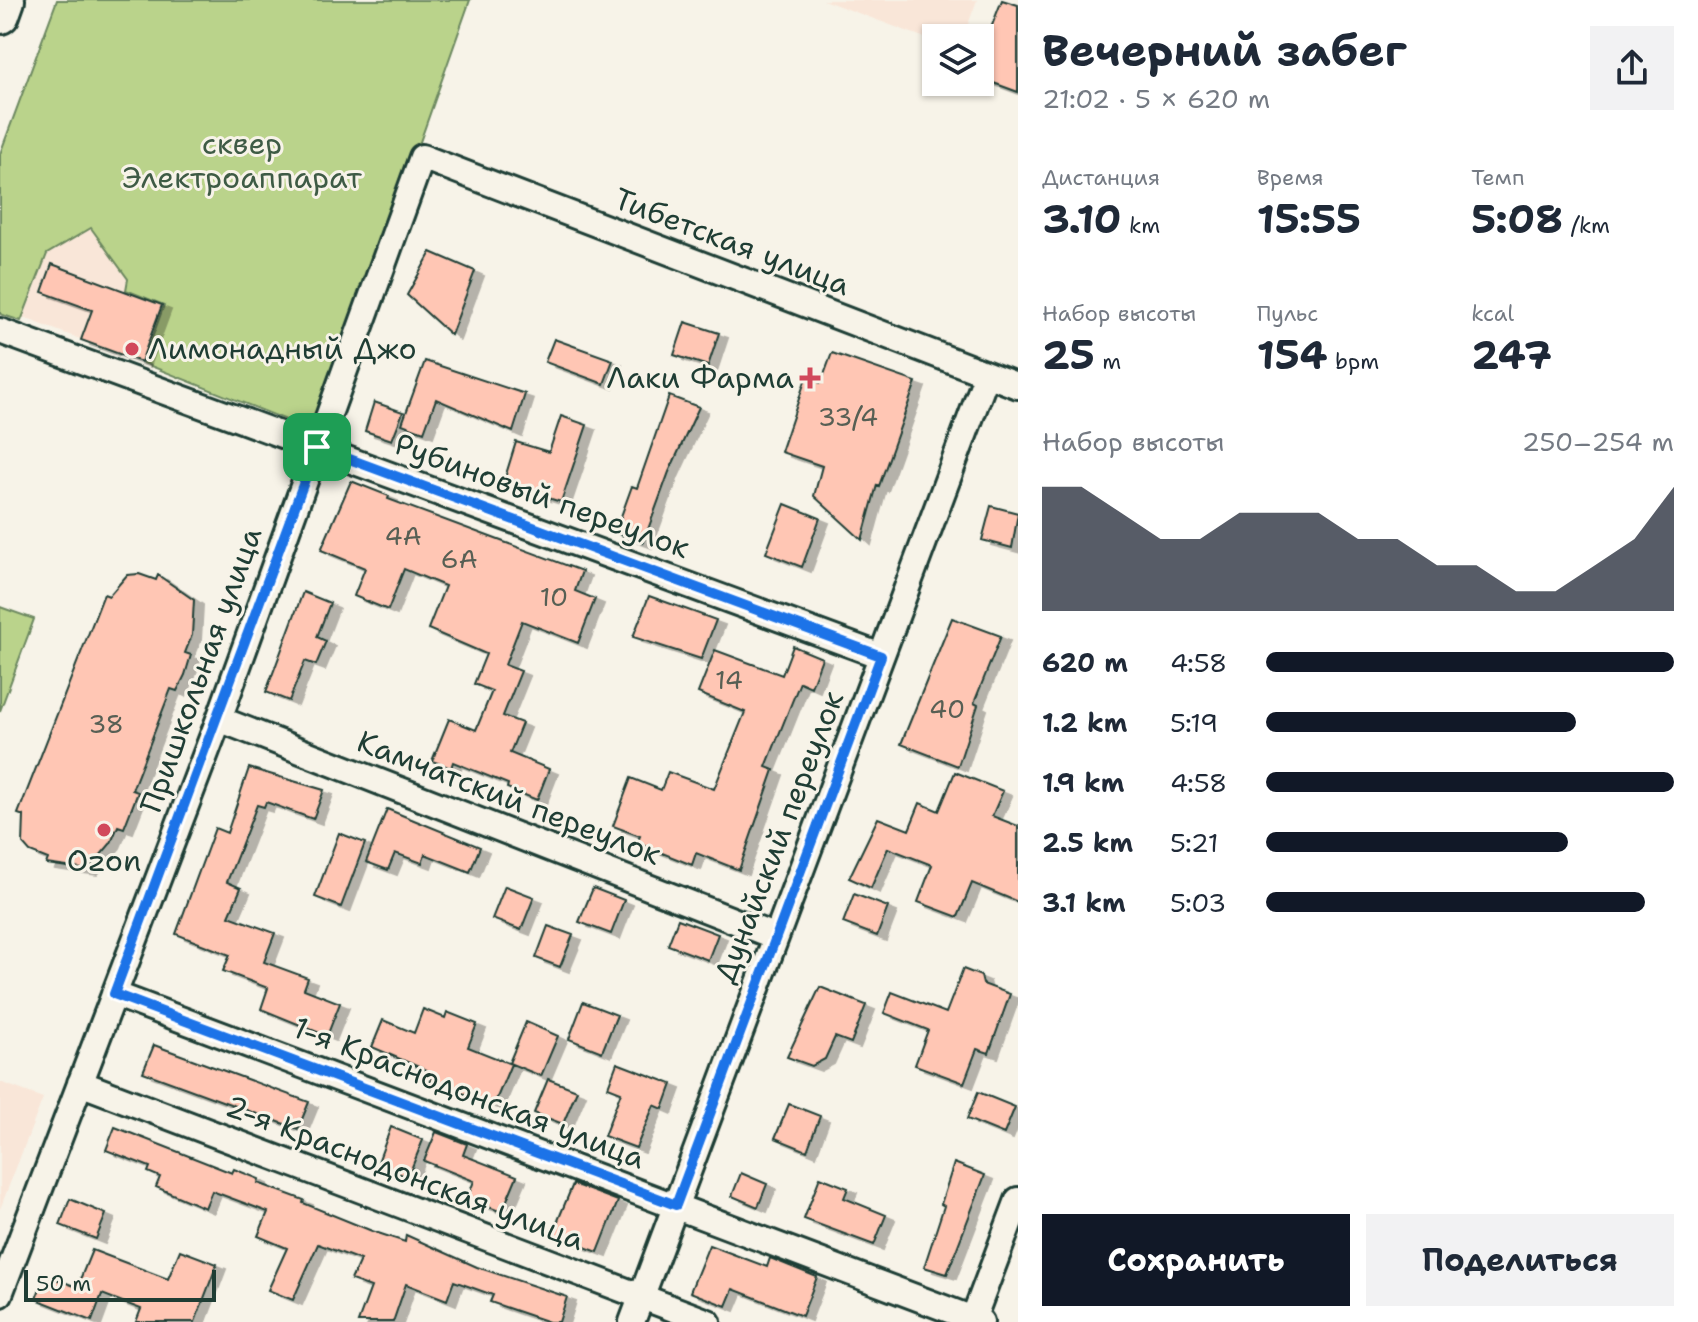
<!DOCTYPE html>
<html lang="ru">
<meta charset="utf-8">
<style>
:root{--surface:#fff;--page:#f2f2f3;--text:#1f2937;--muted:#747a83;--accent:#111827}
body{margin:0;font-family:"Shantell Sans",sans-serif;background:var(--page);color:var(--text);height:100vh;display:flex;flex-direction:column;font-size:30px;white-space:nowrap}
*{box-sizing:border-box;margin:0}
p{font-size:26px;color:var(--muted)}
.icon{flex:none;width:44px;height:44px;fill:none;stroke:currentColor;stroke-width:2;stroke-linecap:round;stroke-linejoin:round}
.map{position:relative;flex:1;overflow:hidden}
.sheet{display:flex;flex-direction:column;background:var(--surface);width:680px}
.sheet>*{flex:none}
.buttons{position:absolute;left:922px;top:24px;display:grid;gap:16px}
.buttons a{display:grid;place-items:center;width:72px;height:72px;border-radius:0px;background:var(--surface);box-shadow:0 2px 6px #0004;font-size:40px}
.scale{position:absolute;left:24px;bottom:20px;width:192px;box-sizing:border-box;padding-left:8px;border:4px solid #1f3d34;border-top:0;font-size:22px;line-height:28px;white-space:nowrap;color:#1f3d34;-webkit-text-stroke:6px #f7f3e8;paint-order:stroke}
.pin{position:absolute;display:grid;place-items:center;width:68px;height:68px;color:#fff;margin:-34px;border-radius:16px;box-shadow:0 4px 12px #0006}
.round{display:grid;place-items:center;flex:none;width:84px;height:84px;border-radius:0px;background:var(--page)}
.summary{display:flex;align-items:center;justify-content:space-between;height:136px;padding:0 24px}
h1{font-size:44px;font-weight:700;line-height:60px}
.metrics{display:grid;grid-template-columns:repeat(3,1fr);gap:12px;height:136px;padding:8px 24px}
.metrics div{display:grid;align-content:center}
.metrics b{font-size:40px;font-weight:700}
.metrics small{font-size:22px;font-weight:400}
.metrics p{font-size:22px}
.chart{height:224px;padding:16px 24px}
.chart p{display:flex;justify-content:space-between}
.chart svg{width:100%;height:144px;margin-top:8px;fill:var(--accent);opacity:.7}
.button{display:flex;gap:16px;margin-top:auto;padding:16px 24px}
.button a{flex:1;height:92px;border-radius:0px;background:var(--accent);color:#fff;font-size:32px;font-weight:700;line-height:92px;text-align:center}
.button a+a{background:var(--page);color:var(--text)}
ul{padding:0 24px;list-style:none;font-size:26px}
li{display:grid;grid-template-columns:128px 96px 1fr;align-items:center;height:60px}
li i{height:20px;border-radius:10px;background:var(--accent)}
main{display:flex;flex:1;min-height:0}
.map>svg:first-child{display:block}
.built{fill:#f9e6d8}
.green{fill:#bad38b;stroke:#6c8860;stroke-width:2}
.building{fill:#ffc6b4;stroke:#1f3d34;stroke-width:2;filter:url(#shadow)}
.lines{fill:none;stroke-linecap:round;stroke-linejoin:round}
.street-casing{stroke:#1f3d34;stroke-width:30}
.primary-casing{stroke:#1f3d34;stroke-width:44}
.street{stroke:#f7f3e8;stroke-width:24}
.primary{stroke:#f7f3e8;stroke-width:38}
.route-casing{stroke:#fff;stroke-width:16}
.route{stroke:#1a73e8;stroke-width:10}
.poi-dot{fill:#d1495b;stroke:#f7f3e8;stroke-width:3}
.labels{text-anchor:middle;stroke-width:6;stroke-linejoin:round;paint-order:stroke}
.number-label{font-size:26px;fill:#575f54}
.park-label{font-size:30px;fill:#3e5b45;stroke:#f7f3e8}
.street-label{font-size:30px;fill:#1f3d34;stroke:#f7f3e8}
.poi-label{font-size:30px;fill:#1f3d34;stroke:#f7f3e8;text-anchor:start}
</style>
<main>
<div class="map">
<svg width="1018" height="1322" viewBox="0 0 1018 1322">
<defs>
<filter id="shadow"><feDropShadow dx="9" dy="5" stdDeviation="0" flood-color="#0004"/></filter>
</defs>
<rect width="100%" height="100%" fill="#f7f3e8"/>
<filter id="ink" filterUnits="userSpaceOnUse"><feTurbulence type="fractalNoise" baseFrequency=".0125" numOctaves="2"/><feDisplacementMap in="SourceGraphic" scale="16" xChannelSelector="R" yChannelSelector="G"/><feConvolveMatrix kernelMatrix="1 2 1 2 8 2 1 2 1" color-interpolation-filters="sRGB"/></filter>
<g filter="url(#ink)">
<path class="built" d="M 823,0 L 977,0 L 963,38 L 936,38 L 936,42 Z
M 91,228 L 128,279 L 165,305 L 143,363 L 22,317 L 47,254 Z
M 0,1082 L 43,1098 L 0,1209 Z"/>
<path class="green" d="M 57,0 L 470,0 L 323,417 L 304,427 L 143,363 L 164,305 L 126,290 L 128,279 L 91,228 L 47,254 L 21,321 L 0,314 L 0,154 Z
M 0,607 L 34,619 L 0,711 Z"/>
<path class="building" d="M 1002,0 L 1018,5 L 1018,92 L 980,78 L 980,56 Z
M 431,252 L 475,271 L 451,335 L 407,295 Z
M 52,264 L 162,305 L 141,362 L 81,340 L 92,310 L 42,292 Z
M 685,322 L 719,333 L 708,366 L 674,355 Z
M 554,339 L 613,360 L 604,384 L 545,362 Z
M 832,353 L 916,382 L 879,486 L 877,485 L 862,540 L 814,496 L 822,466 L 781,452 L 806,378 L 821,383 Z
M 425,361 L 525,394 L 513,432 L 436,399 L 424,432 L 402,424 Z
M 669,396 L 699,407 L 669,472 L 643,543 L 615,533 L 632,486 L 637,488 Z
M 374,402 L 403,412 L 392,440 L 365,431 Z
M 561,416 L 587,425 L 561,502 L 503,484 L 516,442 L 549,452 Z
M 351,481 L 389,496 L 388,499 L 582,571 L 575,591 L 595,599 L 578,643 L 522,621 L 505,665 L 521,671 L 503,716 L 522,723 L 510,753 L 549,769 L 537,800 L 507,788 L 508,784 L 453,762 L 451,768 L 432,761 L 449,719 L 476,730 L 492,691 L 474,684 L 486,654 L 428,629 L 445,586 L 404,569 L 388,610 L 354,596 L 365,568 L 321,550 Z
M 785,504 L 820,518 L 802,567 L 766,553 Z
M 991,506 L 1018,513 L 1012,548 L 982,540 Z
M 139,574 L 156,580 L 158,575 L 194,600 L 192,635 L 185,653 L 191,655 L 185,675 L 177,691 L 171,689 L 132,790 L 138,792 L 124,828 L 118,826 L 111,843 L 88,870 L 46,864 L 48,859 L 30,852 L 23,844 L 24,816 L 18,814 L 104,594 L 109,596 L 127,575 Z
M 303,592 L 330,603 L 317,637 L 326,641 L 316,665 L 305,661 L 289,701 L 266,692 Z
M 649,596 L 716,620 L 701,659 L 633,637 Z
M 952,618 L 1001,636 L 974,703 L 978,705 L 958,766 L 901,744 Z
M 793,646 L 822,658 L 811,687 L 800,682 L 766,767 L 774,770 L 739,870 L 696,853 L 692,865 L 637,843 L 640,836 L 613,826 L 631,778 L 661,790 L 668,772 L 714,789 L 745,712 L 698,693 L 715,650 L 782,675 Z
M 249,768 L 324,790 L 313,819 L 266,802 L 264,807 L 257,805 L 227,882 L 241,888 L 229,916 L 275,933 L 264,962 L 308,978 L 304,989 L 340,1003 L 327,1036 L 261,1009 L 268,988 L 223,971 L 230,955 L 176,934 L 215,828 L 227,833 Z
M 955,772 L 1003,791 L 992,816 L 1018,826 L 1018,902 L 972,883 L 958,917 L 918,902 L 932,865 L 888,848 L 871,888 L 849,878 L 878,818 L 909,830 L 920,803 L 939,811 Z
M 387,809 L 480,847 L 470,872 L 425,854 L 422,863 L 395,853 L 388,870 L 366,862 Z
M 339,833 L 365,843 L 341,907 L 315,897 Z
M 505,886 L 534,897 L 521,930 L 492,919 Z
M 593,888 L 624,900 L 611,934 L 579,922 Z
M 854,894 L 888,907 L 877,936 L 843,923 Z
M 678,919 L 718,934 L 708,960 L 668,945 Z
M 548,926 L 573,935 L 560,967 L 536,958 Z
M 963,969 L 981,976 L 983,984 L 1010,994 L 989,1053 L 977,1049 L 964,1083 L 915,1065 L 928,1030 L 884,1013 L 892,992 L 946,1013 Z
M 820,987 L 866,1005 L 851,1043 L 835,1037 L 825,1059 L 812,1066 L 787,1057 Z
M 583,1002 L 617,1015 L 602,1052 L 569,1039 Z
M 423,1009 L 445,1018 L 447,1012 L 477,1024 L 468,1047 L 511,1064 L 494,1105 L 430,1081 L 433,1073 L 372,1047 L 383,1020 L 414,1033 Z
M 526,1022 L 558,1036 L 541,1076 L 509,1063 Z
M 154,1045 L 309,1102 L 298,1129 L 143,1072 Z
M 617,1063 L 672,1084 L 663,1109 L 654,1105 L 636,1148 L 604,1136 L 621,1092 L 608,1087 Z
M 548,1079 L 577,1090 L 563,1124 L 534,1113 Z
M 978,1092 L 1015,1107 L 1004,1134 L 967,1119 Z
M 789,1104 L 820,1116 L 807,1151 L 775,1138 Z
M 115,1127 L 232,1173 L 234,1169 L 259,1179 L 258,1183 L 304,1200 L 303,1203 L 372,1231 L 405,1242 L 406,1235 L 477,1267 L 567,1297 L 559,1322 L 549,1322 L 490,1302 L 493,1295 L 454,1281 L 447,1300 L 406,1284 L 393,1322 L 358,1322 L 371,1287 L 351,1280 L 360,1260 L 318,1244 L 293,1300 L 268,1290 L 287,1248 L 258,1236 L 268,1212 L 212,1191 L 205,1208 L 156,1187 L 160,1177 L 148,1172 L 150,1167 L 106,1150 Z
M 391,1127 L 423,1140 L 408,1177 L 377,1165 Z
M 436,1132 L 467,1144 L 463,1155 L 517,1176 L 502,1212 L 467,1199 L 474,1181 L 424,1161 Z
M 954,1163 L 985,1175 L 947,1274 L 924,1267 L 944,1206 L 941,1204 Z
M 741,1173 L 767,1184 L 758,1207 L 732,1196 Z
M 820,1177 L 848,1188 L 844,1198 L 886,1215 L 874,1245 L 804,1219 Z
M 573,1184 L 618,1201 L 598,1252 L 552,1235 Z
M 70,1199 L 106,1214 L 96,1239 L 60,1225 Z
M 709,1245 L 767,1267 L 770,1258 L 817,1277 L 802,1316 L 733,1289 L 726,1306 L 690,1292 Z
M 92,1250 L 168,1279 L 180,1250 L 217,1264 L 195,1322 L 136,1322 L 141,1309 L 102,1294 L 92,1321 L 36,1299 L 45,1275 L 77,1287 Z"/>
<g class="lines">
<g class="street-casing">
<path id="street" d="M 0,331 L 881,656
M 219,719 L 776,937
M 114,994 L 981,1322
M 80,1083 L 708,1322
M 0,1294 L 219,719 L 422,157 L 1018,386
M 632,1322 L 987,374
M 972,1322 L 1018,1200"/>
</g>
<g class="primary-casing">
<path id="primary" d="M 0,14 L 5,0"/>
</g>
<use href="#street" class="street"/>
<use href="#primary" class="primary"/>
</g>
</g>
<g class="lines" filter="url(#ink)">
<g class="route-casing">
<path id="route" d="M 317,447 L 881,656 L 676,1205 L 114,994 Z"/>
</g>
<use href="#route" class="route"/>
</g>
<g class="poi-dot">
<circle cx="132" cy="349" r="8"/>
<path d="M806 366h8v8h8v8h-8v8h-8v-8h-8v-8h8z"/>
<circle cx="104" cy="830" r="8"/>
</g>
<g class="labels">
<g class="number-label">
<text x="848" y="426">33/4</text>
<text x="403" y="545">4А</text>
<text x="459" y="568">6А</text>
<text x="554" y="606">10</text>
<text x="729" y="689">14</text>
<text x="947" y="718">40</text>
<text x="106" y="733">38</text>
</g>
<g class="park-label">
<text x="242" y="154">cквер<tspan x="242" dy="34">Электроаппарат</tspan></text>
</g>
<g class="street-label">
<text transform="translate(732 242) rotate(21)" y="10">Тибетская улица</text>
<text transform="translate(542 496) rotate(20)" y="10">Рубиновый переулок</text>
<text transform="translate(201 670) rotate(-70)" y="10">Пришкольная улица</text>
<text transform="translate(509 798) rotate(21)" y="10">Камчатский переулок</text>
<text transform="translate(779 837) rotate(-69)" y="10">Дунайский переулок</text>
<text transform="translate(469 1093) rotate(21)" y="10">1-я Краснодонская улица</text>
<text transform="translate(405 1173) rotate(21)" y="10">2-я Краснодонская улица</text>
</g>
<g class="poi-label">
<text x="148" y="359">Лимонадный Джо</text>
<text x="794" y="388" text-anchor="end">Лаки Фарма</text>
<text x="104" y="871" text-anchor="middle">Ozon</text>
</g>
</g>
</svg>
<div class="buttons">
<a><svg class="icon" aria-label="layers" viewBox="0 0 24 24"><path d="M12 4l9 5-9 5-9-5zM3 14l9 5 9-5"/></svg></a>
</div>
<div class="scale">50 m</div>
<div class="pin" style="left:317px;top:447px;background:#1e9e55"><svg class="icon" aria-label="arrive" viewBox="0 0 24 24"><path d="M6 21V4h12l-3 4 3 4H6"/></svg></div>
</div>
<section class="sheet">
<div class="summary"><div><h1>Вечерний забег</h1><p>21:02 · 5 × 620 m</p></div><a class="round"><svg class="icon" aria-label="share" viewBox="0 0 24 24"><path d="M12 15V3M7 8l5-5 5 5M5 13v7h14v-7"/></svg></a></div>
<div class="metrics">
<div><p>Дистанция</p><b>3.10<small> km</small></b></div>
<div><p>Время</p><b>15:55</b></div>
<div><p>Темп</p><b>5:08<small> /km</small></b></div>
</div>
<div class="metrics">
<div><p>Набор высоты</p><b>25<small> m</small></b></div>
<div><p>Пульс</p><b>154<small> bpm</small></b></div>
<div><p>kcal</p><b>247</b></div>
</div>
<div class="chart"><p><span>Набор высоты</span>250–254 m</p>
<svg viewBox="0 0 160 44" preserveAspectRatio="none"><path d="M0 44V6L10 6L20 14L30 22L40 22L50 14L60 14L70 14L80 22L90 22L100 30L110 30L120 38L130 38L140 30L150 22L160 6V44z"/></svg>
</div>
<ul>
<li><b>620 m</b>4:58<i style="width:100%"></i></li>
<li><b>1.2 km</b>5:19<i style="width:76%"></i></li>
<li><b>1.9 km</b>4:58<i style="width:100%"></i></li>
<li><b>2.5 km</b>5:21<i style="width:74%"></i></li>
<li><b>3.1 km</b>5:03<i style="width:93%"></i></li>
</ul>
<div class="button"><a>Сохранить</a><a>Поделиться</a></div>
</section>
</main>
